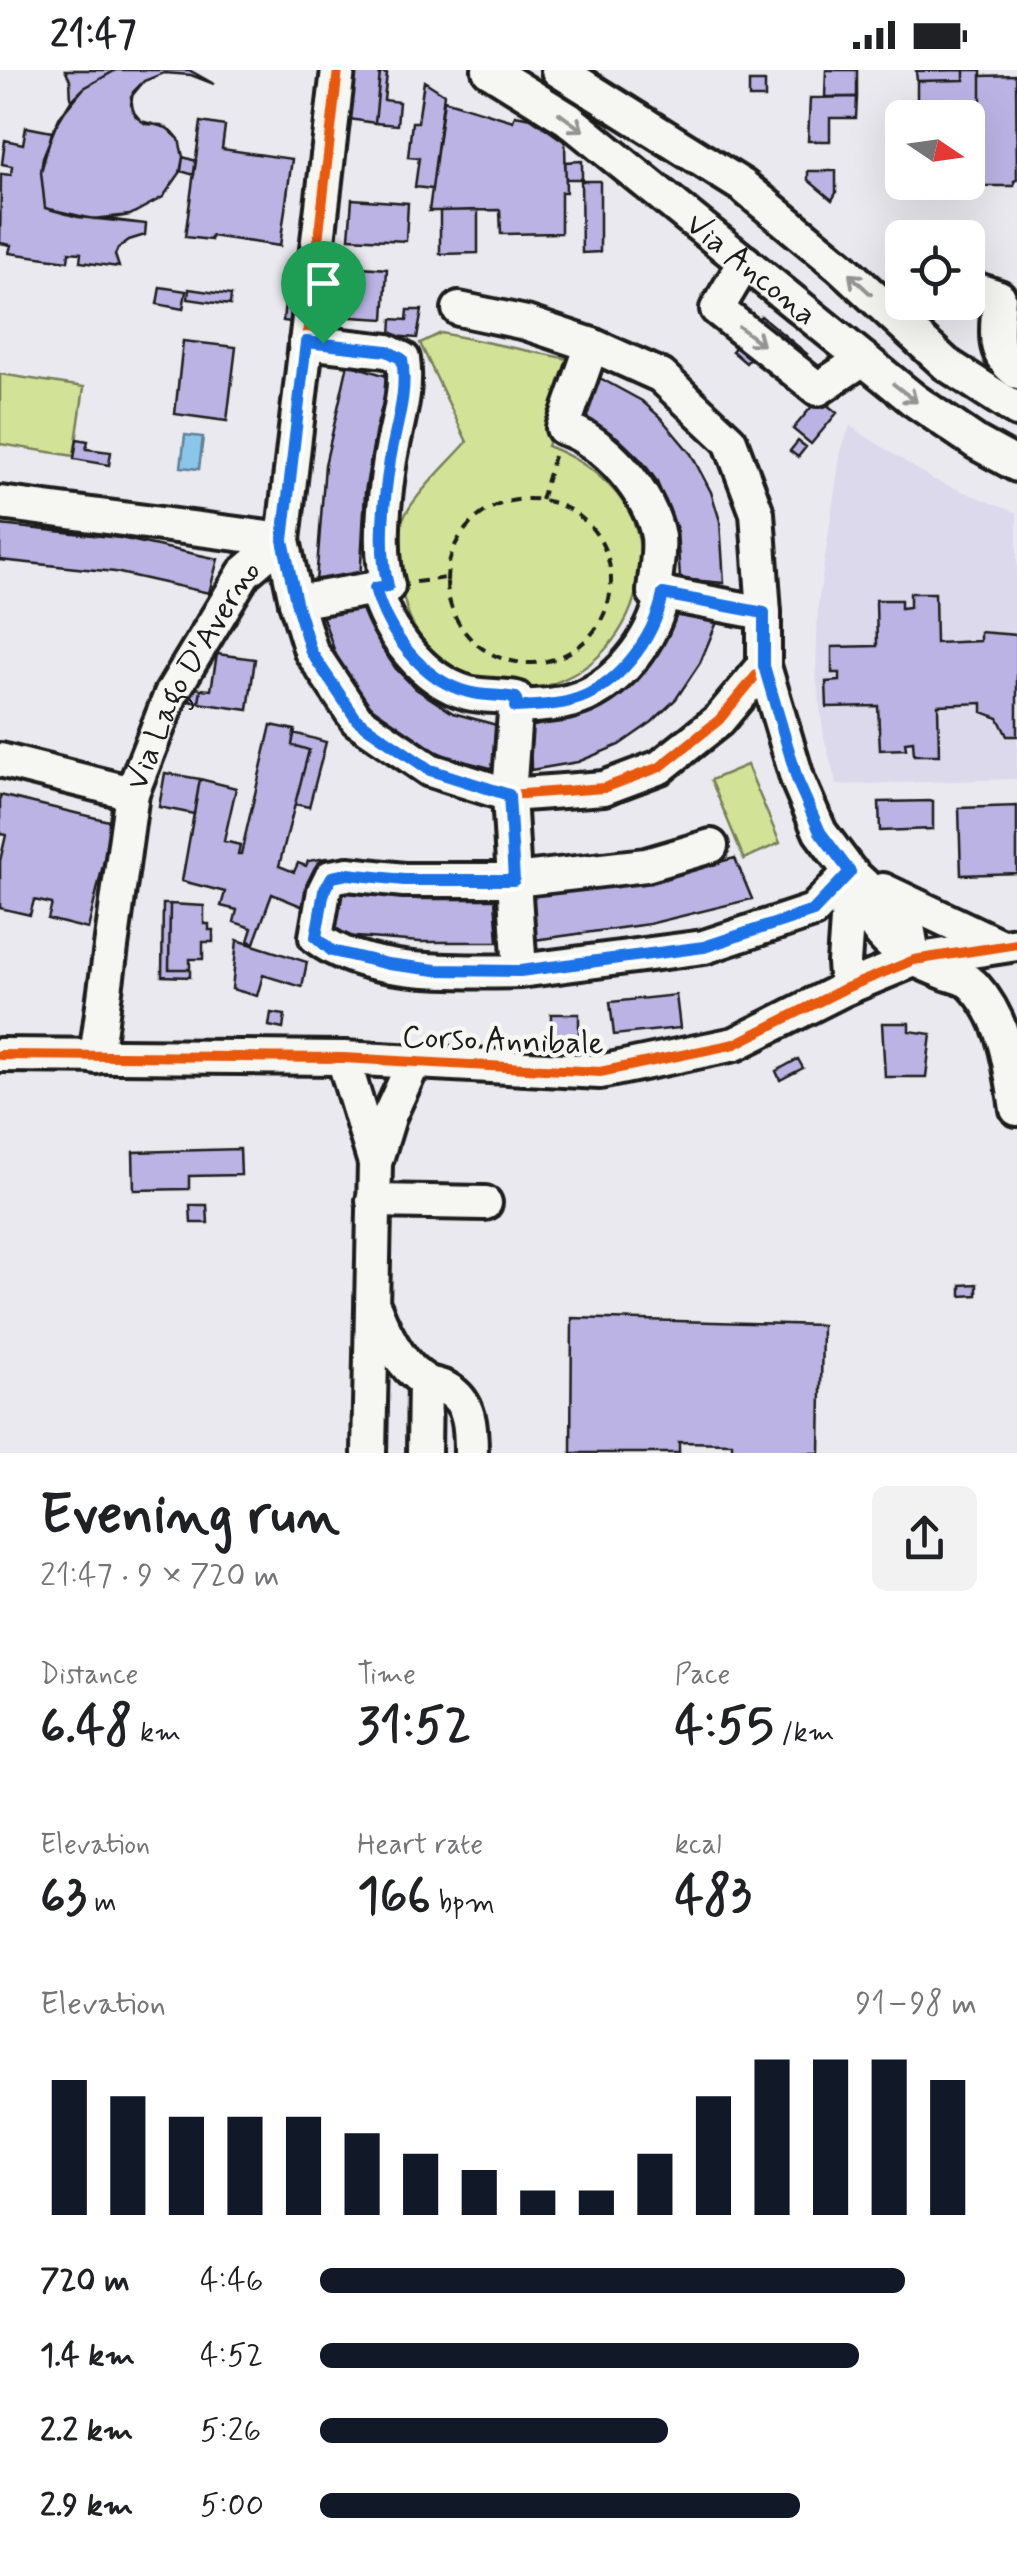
<!DOCTYPE html>
<meta charset="utf-8">
<style>
:root{--surface:#fff;--page:#f2f2f2;--text:#202124;--muted:#757577;--accent:#111827}
body{margin:0;font-family:Mynerve,sans-serif;background:var(--page);color:var(--text);height:100vh;display:flex;flex-direction:column;font-size:38px;white-space:nowrap}
*{box-sizing:border-box;margin:0}
p{font-size:32px;color:var(--muted)}
.icon{flex:none;width:55px;height:55px;fill:none;stroke:currentColor;stroke-width:2;stroke-linecap:round;stroke-linejoin:round}
.map{position:relative;height:1383px;overflow:hidden}
.drawer{display:flex;flex-direction:column;background:var(--surface);flex:1}
.drawer>*{flex:none}
.needle{width:65px;rotate:103deg}
.fabs{position:absolute;left:885px;top:30px;display:grid;gap:20px}
.fabs a{display:grid;place-items:center;width:100px;height:100px;border-radius:15px;background:var(--surface);box-shadow:0 10px 40px #0002;font-size:50px}
.pin{position:absolute;display:grid;place-items:center;width:85px;height:85px;color:#fff;margin:-102px -42px;border-radius:50% 50% 50% 0;rotate:-45deg;box-shadow:0 0 10px #0007}
.pin .icon{rotate:45deg}
.round{display:grid;place-items:center;flex:none;width:105px;height:105px;border-radius:15px;background:var(--page)}
.overview{display:flex;align-items:center;justify-content:space-between;height:170px;padding:0 40px}
h1{font-size:55px;font-weight:700;line-height:75px}
.metrics{display:grid;grid-template-columns:repeat(3,1fr);gap:15px;height:170px;padding:10px 40px}
.metrics div{display:grid;align-content:center}
.metrics b{font-size:50px;font-weight:700}
.metrics small{font-size:28px;font-weight:400}
.metrics p{font-size:28px}
.chart{height:280px;padding:20px 40px}
.chart p{display:flex;justify-content:space-between}
.chart svg{width:100%;height:180px;margin-top:10px;stroke:var(--accent);stroke-width:6}
ul{padding:0 40px;list-style:none;font-size:32px}
li{display:grid;grid-template-columns:160px 120px 1fr;align-items:center;height:75px}
li i{height:25px;border-radius:12px;background:var(--accent)}
.status{display:flex;justify-content:space-between;align-items:center;height:70px;padding:0 50px;background:var(--surface);direction:ltr}
.status svg{height:28px;fill:currentColor}
.map>svg:first-child{display:block}
.built{fill:#dcd9ec}
.green{fill:#d2e397;stroke:#77805a;stroke-width:2.5}
.water{fill:#8bc5ea;stroke:#5f8198;stroke-width:2.5}
.building{fill:#bbb3e4;stroke:#1c1c1c;stroke-width:2.5}
.lines{fill:none;stroke-linecap:round;stroke-linejoin:round}
.minor-casing{stroke:#1c1c1c;stroke-width:40}
.path{stroke:#1c1c1c;stroke-width:4;stroke-dasharray:10 8;stroke-linecap:butt}
.minor{stroke:#f6f6f2;stroke-width:32}
.cycleway-casing{stroke:#f6f6f2;stroke-width:16}
.cycleway{stroke:#e8590c;stroke-width:10}
.oneway{stroke:#949492}
.route-casing{stroke:#fff;stroke-width:20}
.route{stroke:#1a73e8;stroke-width:12}
.labels{text-anchor:middle;stroke-width:9;stroke-linejoin:round;paint-order:stroke}
.street-label{font-size:32px;fill:#1c1c1c;stroke:#f6f6f2}
</style>
<div class="status"><b>21:47</b><svg viewBox="0 0 49 12"><path d="M0 12V9h3v3zM5 12V6h3v6zM10 12V3h3v9zM15 12V0h3v12zM26 1h20v11H26zM47 4h2v5h-2z"/></svg></div>
<div class="map">
<svg width="1017" height="1383" viewBox="0 0 1017 1383">
<rect width="100%" height="100%" fill="#eae9ef"/>
<filter id="ink" filterUnits="userSpaceOnUse"><feTurbulence type="fractalNoise" baseFrequency=".01" numOctaves="2"/><feDisplacementMap in="SourceGraphic" scale="20" xChannelSelector="R" yChannelSelector="G"/><feConvolveMatrix kernelMatrix="1 2 1 2 8 2 1 2 1" color-interpolation-filters="sRGB"/></filter>
<g filter="url(#ink)">
<path class="built" d="M 850,356 L 932,409 L 1017,443 L 1017,709 L 837,715 L 824,668 L 816,605 L 818,534 L 841,380 Z"/>
<path class="green" d="M 441,263 L 578,291 L 547,376 C 592,393 640,431 640,485 C 641,544 608,594 552,614 C 546,616 538,621 531,622 C 490,625 427,588 411,551 C 407,543 405,532 402,522 C 396,505 391,480 397,462 C 407,431 446,396 467,372 L 420,273 Z
M 0,304 L 84,317 L 74,386 L 0,374 Z
M 747,695 L 780,773 L 744,789 L 711,710 Z"/>
<path class="water" d="M 185,365 L 203,367 L 199,399 L 181,397 Z"/>
<path class="building" d="M 65,0 L 116,0 L 84,18 L 71,31 L 70,10 Z
M 65,0 L 189,0 L 214,14 L 191,5 L 164,3 L 144,11 L 133,22 L 131,34 L 136,47 L 146,54 L 161,55 L 173,62 L 179,69 L 183,87 L 180,103 L 163,127 L 130,145 L 106,149 L 146,154 L 145,165 L 129,170 L 118,178 L 115,185 L 119,197 L 80,192 L 81,183 L 69,182 L 68,191 L 9,183 L 11,175 L 0,173 L 1,104 L 11,105 L 12,96 L 2,94 L 5,70 L 23,74 L 26,57 L 52,62 L 71,31 L 70,10 Z
M 116,0 L 189,0 L 214,14 L 191,5 L 164,3 L 144,11 L 131,27 L 133,41 L 141,51 L 167,58 L 179,69 L 183,87 L 180,103 L 163,127 L 130,145 L 93,149 L 45,138 L 41,102 L 43,87 L 59,48 L 84,18 Z
M 350,0 L 380,3 L 375,53 L 343,48 Z
M 826,0 L 857,0 L 857,27 L 825,27 Z
M 964,0 L 981,0 L 981,37 L 955,38 L 955,48 L 902,48 L 902,63 L 895,63 L 895,42 L 917,42 L 917,11 L 964,10 Z
M 964,0 L 964,10 L 917,11 L 916,1 Z
M 380,3 L 387,4 L 384,30 L 399,32 L 397,55 L 375,53 Z
M 1016,5 L 1017,110 L 1014,111 L 1014,116 L 981,116 L 981,6 Z
M 424,11 L 444,24 L 432,119 L 415,117 L 419,88 L 408,87 L 412,52 L 418,52 Z
M 749,12 L 765,12 L 765,28 L 749,28 Z
M 857,27 L 856,48 L 830,48 L 830,71 L 808,71 L 810,28 Z
M 444,30 L 513,51 L 515,45 L 531,48 L 565,72 L 566,122 L 561,122 L 561,163 L 501,164 L 500,140 L 429,141 Z
M 201,52 L 225,56 L 222,79 L 292,89 L 280,176 L 211,166 L 211,170 L 185,167 Z
M 26,57 L 52,62 L 41,102 L 45,138 L 78,147 L 146,154 L 145,165 L 129,170 L 118,178 L 115,185 L 119,197 L 80,192 L 81,183 L 69,182 L 68,191 L 9,183 L 11,175 L 0,173 L 1,104 L 11,105 L 12,96 L 2,94 L 5,70 L 23,74 Z
M 895,63 L 902,63 L 902,112 L 912,112 L 912,117 L 895,117 Z
M 183,87 L 196,91 L 194,105 L 181,101 Z
M 582,91 L 582,109 L 566,109 L 565,92 Z
M 808,101 L 836,101 L 836,123 L 832,130 L 808,110 Z
M 581,111 L 600,111 L 600,182 L 582,183 Z
M 352,129 L 408,133 L 406,171 L 349,168 Z
M 478,140 L 478,183 L 440,184 L 440,141 Z
M 348,196 L 387,199 L 384,249 L 352,247 L 353,222 L 346,221 Z
M 160,217 L 186,221 L 183,239 L 157,234 Z
M 189,219 L 231,225 L 230,235 L 188,229 Z
M 285,232 L 300,234 L 298,253 L 283,251 Z
M 408,240 L 422,240 L 417,268 L 391,266 L 392,249 L 407,250 Z
M 761,246 L 807,284 L 784,311 L 753,285 L 746,293 L 732,281 Z
M 183,271 L 236,277 L 227,351 L 175,344 Z
M 348,294 L 390,307 L 376,359 L 365,422 L 360,512 L 316,512 L 325,395 Z
M 598,307 L 642,331 L 660,347 L 691,384 L 711,422 L 720,451 L 724,513 L 680,509 L 677,459 L 656,410 L 642,391 L 617,367 L 580,347 Z
M 819,328 L 837,343 L 811,374 L 793,359 Z
M 77,369 L 88,371 L 86,379 L 111,382 L 109,395 L 74,389 Z
M 798,371 L 806,377 L 798,387 L 790,381 Z
M 0,455 L 120,468 L 218,489 L 209,523 L 115,502 L 0,490 Z
M 910,523 L 935,523 L 936,573 L 980,571 L 980,562 L 1017,565 L 1017,666 L 1007,666 L 998,648 L 982,642 L 982,633 L 938,635 L 939,685 L 914,685 L 913,671 L 905,672 L 906,679 L 880,680 L 878,636 L 827,637 L 826,612 L 840,611 L 840,603 L 832,603 L 832,577 L 877,576 L 876,530 L 901,530 L 901,538 L 910,537 Z
M 363,533 L 381,577 L 396,599 L 416,619 L 453,643 L 500,656 L 495,699 L 450,688 L 418,673 L 382,648 L 361,625 L 338,591 L 321,542 Z
M 675,540 L 717,552 L 700,593 L 676,629 L 652,652 L 619,675 L 578,692 L 531,700 L 530,657 L 584,644 L 602,635 L 636,607 L 653,587 Z
M 217,584 L 255,589 L 248,640 L 199,633 L 201,619 L 211,620 Z
M 190,617 L 201,619 L 199,633 L 184,630 Z
M 271,655 L 295,660 L 292,675 L 309,680 L 279,796 L 294,802 L 298,793 L 306,796 L 308,791 L 326,788 L 311,840 L 272,824 L 254,873 L 248,871 L 252,858 L 234,852 L 237,840 L 221,836 L 225,822 L 182,811 L 200,709 L 236,718 L 224,771 L 240,775 L 238,784 L 241,784 Z
M 294,663 L 326,672 L 309,737 L 295,734 L 309,680 L 292,675 Z
M 165,703 L 200,709 L 194,744 L 159,737 Z
M 0,725 L 113,752 L 88,859 L 48,849 L 52,834 L 34,830 L 30,845 L 0,838 L 0,791 L 6,765 L 0,764 Z
M 933,731 L 933,759 L 880,761 L 879,732 Z
M 1017,736 L 1017,803 L 961,805 L 959,738 Z
M 735,788 L 752,829 L 649,854 L 534,870 L 533,826 L 636,813 Z
M 337,822 L 418,829 L 495,829 L 498,872 L 420,872 L 331,865 Z
M 163,834 L 170,834 L 169,899 L 190,899 L 190,907 L 162,906 Z
M 170,834 L 204,836 L 204,854 L 209,854 L 209,860 L 213,860 L 213,872 L 203,872 L 203,889 L 190,889 L 190,899 L 169,899 Z
M 237,870 L 307,892 L 302,917 L 263,905 L 257,926 L 232,919 Z
M 676,925 L 680,958 L 614,965 L 610,932 Z
M 271,943 L 285,945 L 283,959 L 269,956 Z
M 551,944 L 579,944 L 579,978 L 551,978 Z
M 882,953 L 909,953 L 909,961 L 931,964 L 926,1007 L 885,1007 Z
M 798,989 L 803,998 L 780,1010 L 776,1001 Z
M 240,1079 L 241,1105 L 189,1106 L 189,1119 L 134,1120 L 133,1082 Z
M 190,1135 L 207,1135 L 208,1153 L 191,1153 Z
M 977,1214 L 977,1225 L 961,1226 L 961,1215 Z
M 572,1248 L 822,1255 L 820,1383 L 732,1383 L 732,1373 L 679,1372 L 679,1383 L 571,1383 Z"/>
<g class="lines">
<g class="minor-casing">
<g id="minor">
<path d="M 338,0 L 283,470 L 296,532 L 311,581 L 357,650 L 430,700 L 509,725 L 604,718 L 660,697 L 719,650 L 764,596"/>
<path id="s1" d="M 489,0 L 568,49 L 914,330 L 977,373 L 1017,395"/>
<path d="M 558,0 L 743,116 L 840,196 L 946,294 L 1017,340"/>
<path d="M 745,192 L 717,239 L 818,319 L 863,289"/>
<path d="M 968,217 L 999,227 C 998,258 989,282 1017,302"/>
<path d="M 459,239 L 526,253 L 592,275 L 661,306 L 730,371 L 757,443 L 764,543 L 764,596 L 798,711 L 820,762 L 850,802 L 889,838 L 909,862 L 914,890"/>
<path d="M 592,275 L 563,358 C 603,369 652,425 658,467 C 660,484 655,505 654,522 L 764,543"/>
<path d="M 0,433 L 283,470"/>
<path d="M 375,518 C 387,562 422,610 468,623 C 483,627 501,625 516,628 L 509,725 L 514,810 L 646,795 L 711,776"/>
<path d="M 296,532 L 388,516 C 378,479 384,428 390,390 C 396,355 408,324 403,289 L 387,281 L 306,272"/>
<path d="M 515,637 C 533,636 553,636 570,631 C 617,619 654,569 663,523"/>
<path d="M 0,690 L 132,723"/>
<path d="M 883,820 L 1001,876"/>
<path d="M 858,822 C 879,873 896,883 946,903 C 955,906 968,909 974,916 C 1006,951 1010,995 1017,1039"/>
<path d="M 520,901 C 461,902 363,906 316,867 L 324,821 L 331,807 L 348,804 L 404,810 L 514,810 L 520,901 L 704,877 L 813,841 L 850,802"/>
<path d="M 846,918 L 844,893 L 850,807"/>
<path d="M 0,985 L 343,988 L 600,1002 L 735,974 L 846,918 L 914,890 L 1017,874"/>
<path id="s2" d="M 96,987 L 132,723 L 171,624 L 244,503 L 283,470"/>
<path d="M 343,988 L 375,1093"/>
<path d="M 373,1131 L 485,1133"/>
<path d="M 375,1239 C 385,1264 400,1296 425,1311 C 431,1315 441,1315 447,1319 C 471,1332 471,1359 471,1383"/>
<path d="M 369,1383 L 375,1093 L 390,1044 L 414,992"/>
<path d="M 424,1383 L 425,1311"/>
</g>
</g>
<path class="path" d="M447 511a82 82 0 1 1 164 0a82 82 0 1 1-164 0Z
M 541,430 L 554,386
M 416,512 L 446,508"/>
<use href="#minor" class="minor"/>
<g class="cycleway-casing">
<path id="cycleway" d="M 338,0 L 283,470 L 296,532 L 311,581 L 357,650 L 430,700 L 509,725 L 604,718 L 660,697 L 719,650 L 764,596
M 0,985 L 343,988 L 600,1002 L 735,974 L 846,918 L 914,890 L 1017,874"/>
</g>
<use href="#cycleway" class="cycleway"/>
</g>
<defs><path id="oneway-shaft" d="M-6 0H5M1.5-3L5.5 0L1.5 3" fill="none" stroke-width="1.6" stroke-linecap="round" stroke-linejoin="round" transform="scale(2.5)"/></defs>
<g class="oneway">
<use href="#oneway-shaft" transform="translate(571 52) rotate(36)"/>
<use href="#oneway-shaft" transform="translate(860 214) rotate(-137)"/>
<use href="#oneway-shaft" transform="translate(751 266) rotate(38)"/>
<use href="#oneway-shaft" transform="translate(905 323) rotate(38)"/>
</g>
</g>
<g class="lines" filter="url(#ink)">
<g class="route-casing">
<path id="route" d="M 306,272 L 387,281 L 402,289 C 408,324 396,355 390,390 C 384,428 378,478 388,516 L 375,518 C 387,562 422,610 468,622 C 483,626 500,625 516,628 L 515,637 C 533,636 553,636 570,631 C 617,619 654,569 663,524 L 764,543 L 764,596 L 798,712 L 820,762 L 850,802 L 813,841 L 704,877 L 520,901 L 436,900 L 388,894 L 332,881 L 316,867 L 324,821 L 332,807 L 348,804 L 404,810 L 514,810 L 509,725 L 430,700 L 357,650 L 311,582 L 296,532 L 283,470 Z"/>
</g>
<use href="#route" class="route"/>
</g>
<g class="labels">
<g class="street-label">
<text dy="11" stroke="none"><textPath href="#s1" startOffset="330">Via Ancona</textPath></text>
<text dy="11" stroke="none"><textPath href="#s2" startOffset="400">Via Lago D'Averno</textPath></text>
<text transform="translate(503 969) rotate(2)" y="11">Corso Annibale</text>
</g>
</g>
</svg>
<div class="fabs">
<a><svg class="needle" viewBox="-14 -14 28 28"><path d="M0-13l5 13h-10z" fill="#e53935"/><path d="M0 13l5-13h-10z" fill="#757577"/></svg></a>
<a><svg class="icon" aria-label="locate" viewBox="0 0 24 24"><circle cx="12" cy="12" r="6"/><path d="M12 2v4M12 18v4M2 12h4M18 12h4"/></svg></a>
</div>
<div class="pin" style="left:323px;top:273px;background:#1e9e55"><svg class="icon" aria-label="arrive" viewBox="0 0 24 24"><path d="M6 21V4h12l-3 4 3 4H6"/></svg></div>
</div>
<section class="drawer">
<div class="overview"><div><h1>Evening run</h1><p>21:47 · 9 × 720 m</p></div><a class="round"><svg class="icon" aria-label="share" viewBox="0 0 24 24"><path d="M12 15V3M7 8l5-5 5 5M5 13v7h14v-7"/></svg></a></div>
<div class="metrics">
<div><p>Distance</p><b>6.48<small> km</small></b></div>
<div><p>Time</p><b>31:52</b></div>
<div><p>Pace</p><b>4:55<small> /km</small></b></div>
</div>
<div class="metrics">
<div><p>Elevation</p><b>63<small> m</small></b></div>
<div><p>Heart rate</p><b>166<small> bpm</small></b></div>
<div><p>kcal</p><b>483</b></div>
</div>
<div class="chart"><p><span>Elevation</span>91–98 m</p>
<svg viewBox="0 0 160 44" preserveAspectRatio="none"><path d="M5 44V11M15 44V15M25 44V20M35 44V20M45 44V20M55 44V24M65 44V29M75 44V33M85 44V38M95 44V38M105 44V29M115 44V15M125 44V6M135 44V6M145 44V6M155 44V11"/></svg>
</div>
<ul>
<li><b>720 m</b>4:46<i style="width:89%"></i></li>
<li><b>1.4 km</b>4:52<i style="width:82%"></i></li>
<li><b>2.2 km</b>5:26<i style="width:53%"></i></li>
<li><b>2.9 km</b>5:00<i style="width:73%"></i></li>
</ul>
</section>
